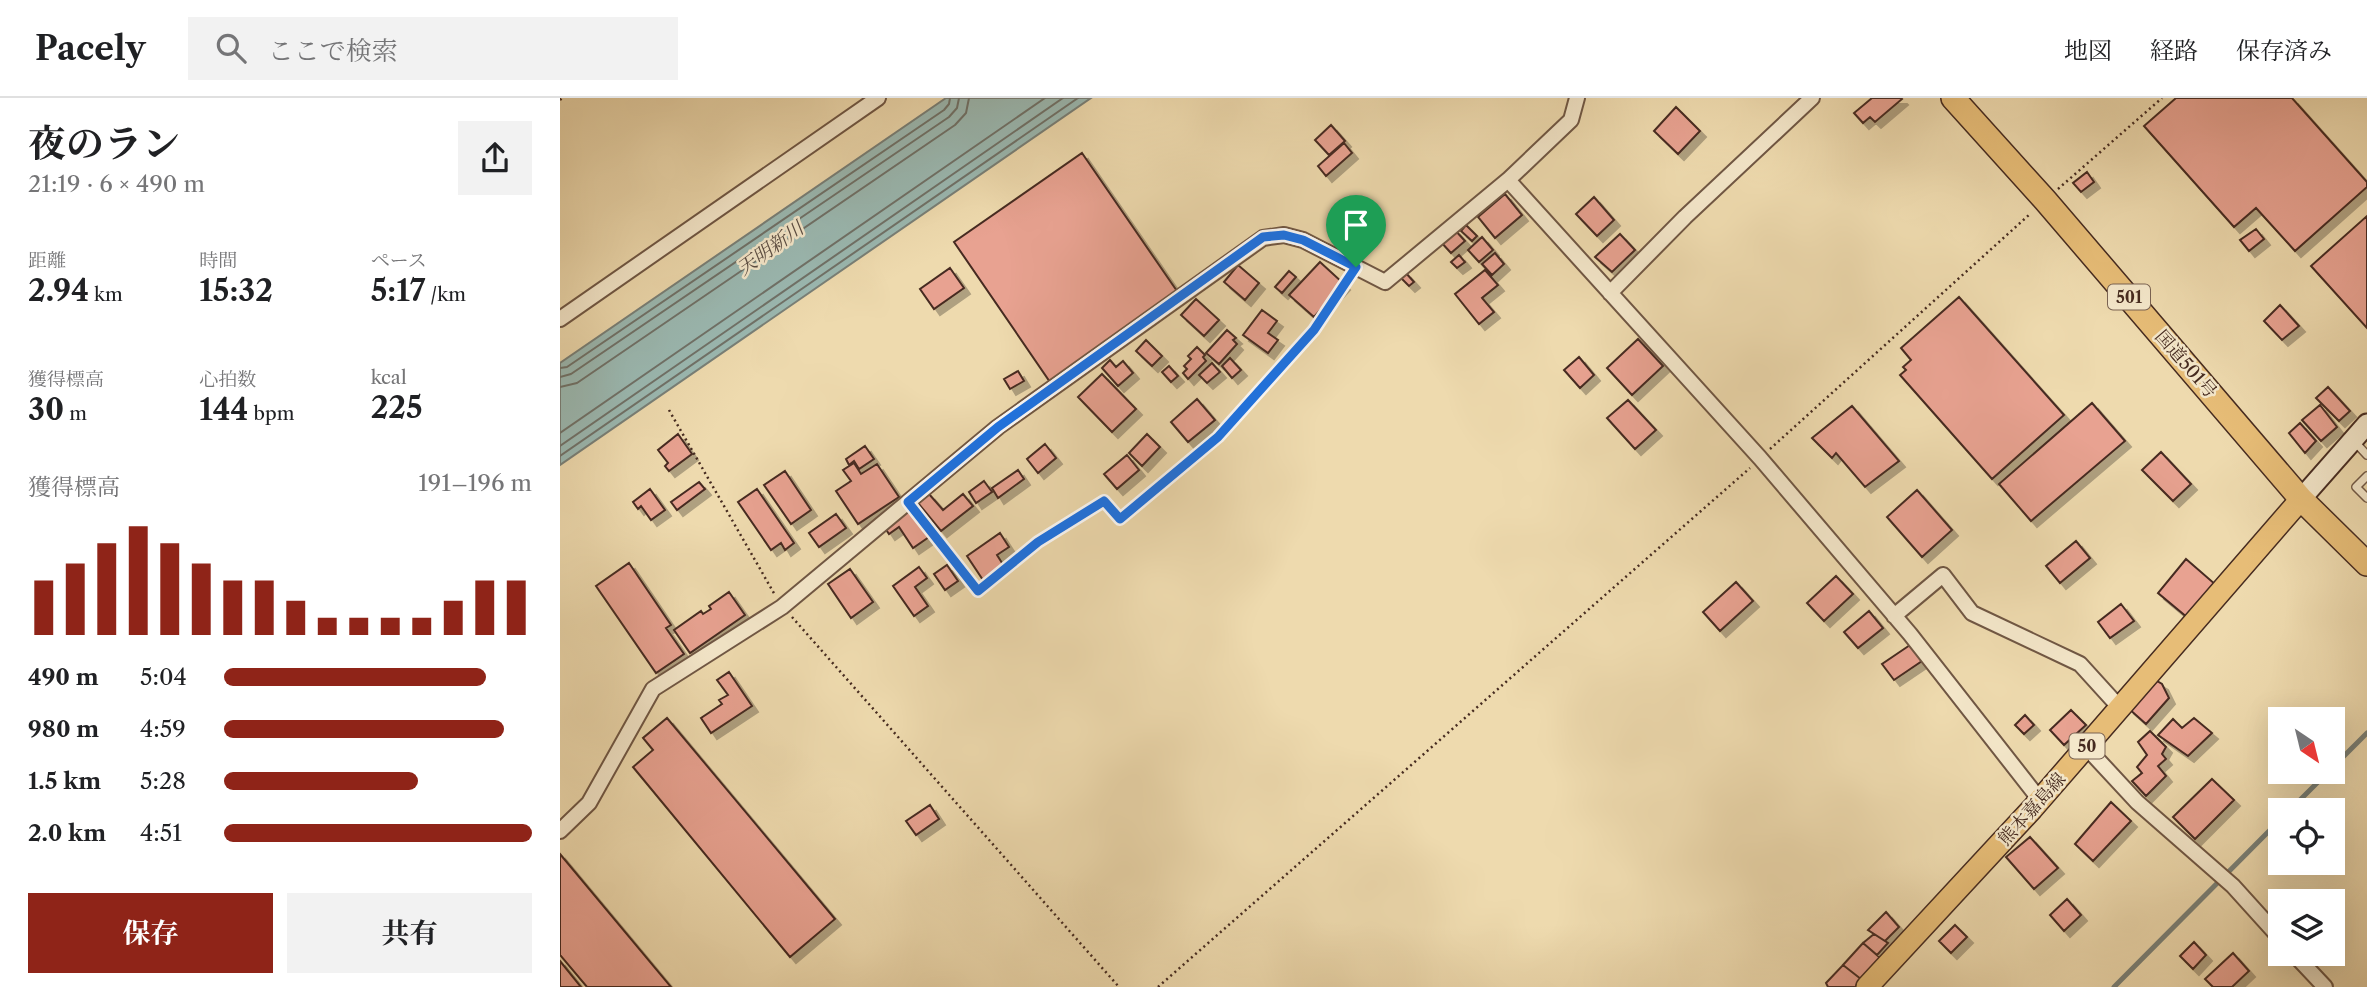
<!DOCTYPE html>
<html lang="ja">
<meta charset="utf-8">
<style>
:root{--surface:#fff;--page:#f2f2f2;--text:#202124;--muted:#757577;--line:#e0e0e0;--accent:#8f2418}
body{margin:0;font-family:"Libre Caslon Text","Noto Serif JP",serif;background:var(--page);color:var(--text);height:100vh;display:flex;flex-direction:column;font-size:26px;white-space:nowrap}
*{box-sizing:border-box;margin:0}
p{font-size:23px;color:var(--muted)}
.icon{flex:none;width:38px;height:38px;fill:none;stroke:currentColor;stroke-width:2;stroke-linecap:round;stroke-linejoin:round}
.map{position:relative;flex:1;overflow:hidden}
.details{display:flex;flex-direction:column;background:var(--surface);width:560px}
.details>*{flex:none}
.needle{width:46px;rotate:145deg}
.tools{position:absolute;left:1708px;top:609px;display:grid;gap:14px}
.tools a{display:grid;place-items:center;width:77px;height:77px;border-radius:0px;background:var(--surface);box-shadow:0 7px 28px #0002;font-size:35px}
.pin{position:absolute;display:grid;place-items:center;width:60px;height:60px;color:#fff;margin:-72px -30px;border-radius:50% 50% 50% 0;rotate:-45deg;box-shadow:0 0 7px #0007}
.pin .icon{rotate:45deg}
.round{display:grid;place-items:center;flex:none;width:74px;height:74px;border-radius:0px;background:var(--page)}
.head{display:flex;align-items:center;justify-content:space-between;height:119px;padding:0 28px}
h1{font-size:38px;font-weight:700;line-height:52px}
.stats{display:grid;grid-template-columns:repeat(3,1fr);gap:10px;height:119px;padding:7px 28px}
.stats div{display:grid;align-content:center}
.stats b{font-size:30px;font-weight:700}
.stats small{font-size:19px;font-weight:400}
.stats p{font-size:19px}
.chart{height:196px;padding:14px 28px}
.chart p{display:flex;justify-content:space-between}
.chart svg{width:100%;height:126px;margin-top:7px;stroke:var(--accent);stroke-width:6}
.action{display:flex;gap:14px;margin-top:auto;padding:14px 28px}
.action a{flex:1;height:80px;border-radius:0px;background:var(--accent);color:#fff;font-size:28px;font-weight:700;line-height:80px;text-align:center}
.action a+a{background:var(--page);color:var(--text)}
ul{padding:0 28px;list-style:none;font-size:23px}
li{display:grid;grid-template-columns:112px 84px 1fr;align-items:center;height:52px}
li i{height:18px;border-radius:9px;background:var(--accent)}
header{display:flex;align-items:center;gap:42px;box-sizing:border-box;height:98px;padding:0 35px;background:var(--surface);border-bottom:2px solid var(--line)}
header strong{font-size:33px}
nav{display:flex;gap:38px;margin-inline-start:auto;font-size:24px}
.search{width:490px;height:63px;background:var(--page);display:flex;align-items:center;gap:18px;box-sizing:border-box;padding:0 24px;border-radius:0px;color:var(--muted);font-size:26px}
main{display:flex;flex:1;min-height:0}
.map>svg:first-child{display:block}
.water{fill:#9bb9b2;stroke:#798078;stroke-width:2}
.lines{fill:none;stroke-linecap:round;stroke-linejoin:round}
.shore{stroke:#707269;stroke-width:2}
.stream{stroke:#798078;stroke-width:5}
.building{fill:#e8a291;stroke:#462b20;stroke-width:2;filter:url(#shadow)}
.service-casing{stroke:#705744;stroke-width:10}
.minor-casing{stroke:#705744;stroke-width:18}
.secondary-casing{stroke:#462b20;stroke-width:23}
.primary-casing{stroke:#462b20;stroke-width:24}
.trunk-casing{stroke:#462b20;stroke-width:26}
.path{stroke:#462b20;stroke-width:2.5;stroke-dasharray:2 3.5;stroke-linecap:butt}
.service{stroke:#f4e7ca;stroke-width:7}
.minor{stroke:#f4e7ca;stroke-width:14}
.secondary{stroke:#f4e7ca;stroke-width:19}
.primary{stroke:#e7bd77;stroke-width:21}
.trunk{stroke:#e7bd77;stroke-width:23}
.route-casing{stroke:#fff;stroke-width:14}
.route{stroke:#1a73e8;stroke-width:9}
.labels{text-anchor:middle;stroke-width:5;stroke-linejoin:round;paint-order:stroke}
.shield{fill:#f4e7ca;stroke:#7a6353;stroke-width:2}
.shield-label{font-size:16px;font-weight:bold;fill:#462b20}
.street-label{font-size:18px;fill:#462b20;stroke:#f4e7ca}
.water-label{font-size:19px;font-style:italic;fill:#5b4e44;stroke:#f4e7ca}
</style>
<header>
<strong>Pacely</strong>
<div class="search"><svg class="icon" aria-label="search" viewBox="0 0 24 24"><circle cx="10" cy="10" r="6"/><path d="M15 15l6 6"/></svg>ここで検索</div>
<nav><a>地図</a><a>経路</a><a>保存済み</a></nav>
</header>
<main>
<section class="details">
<div class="head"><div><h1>夜のラン</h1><p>21:19 · 6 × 490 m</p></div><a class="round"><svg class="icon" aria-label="share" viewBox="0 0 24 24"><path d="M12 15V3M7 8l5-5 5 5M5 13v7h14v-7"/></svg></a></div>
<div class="stats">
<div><p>距離</p><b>2.94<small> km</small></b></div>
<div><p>時間</p><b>15:32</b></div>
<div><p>ペース</p><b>5:17<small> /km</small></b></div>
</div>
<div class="stats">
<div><p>獲得標高</p><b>30<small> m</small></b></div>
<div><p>心拍数</p><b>144<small> bpm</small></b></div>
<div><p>kcal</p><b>225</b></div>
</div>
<div class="chart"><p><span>獲得標高</span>191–196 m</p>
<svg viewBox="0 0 160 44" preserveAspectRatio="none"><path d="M5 44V25M15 44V19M25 44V12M35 44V6M45 44V12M55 44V19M65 44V25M75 44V25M85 44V32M95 44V38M105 44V38M115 44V38M125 44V38M135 44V32M145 44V25M155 44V25"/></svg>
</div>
<ul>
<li><b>490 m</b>5:04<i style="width:85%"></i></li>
<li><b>980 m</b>4:59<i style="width:91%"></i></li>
<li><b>1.5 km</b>5:28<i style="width:63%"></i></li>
<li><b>2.0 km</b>4:51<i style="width:100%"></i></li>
</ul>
<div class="action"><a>保存</a><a>共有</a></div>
</section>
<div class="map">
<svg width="1807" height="889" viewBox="0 0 1807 889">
<defs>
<filter id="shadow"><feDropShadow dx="6" dy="6" stdDeviation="0" flood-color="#0004"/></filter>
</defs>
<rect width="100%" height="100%" fill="#eedaae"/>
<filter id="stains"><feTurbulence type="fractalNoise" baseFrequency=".00286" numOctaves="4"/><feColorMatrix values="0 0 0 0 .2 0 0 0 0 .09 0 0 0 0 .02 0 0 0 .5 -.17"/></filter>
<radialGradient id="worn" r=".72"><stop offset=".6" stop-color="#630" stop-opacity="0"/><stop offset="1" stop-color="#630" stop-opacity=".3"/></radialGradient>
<path class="water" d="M 386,0 L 531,0 L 0,367 L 0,265 Z"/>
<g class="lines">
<path class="shore" d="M 0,270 L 7,269 L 384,12 L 389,6 L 390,0
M 0,279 L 11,276 L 389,19 L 397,10 L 399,0
M 0,289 L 17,285 L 395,27 L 406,15 L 409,0
M 0,335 L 485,0
M 0,348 L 503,0
M 0,358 L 518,0"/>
<path class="stream" d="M 1773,669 L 1807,635
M 1730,712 L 1768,674
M 1554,889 L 1720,722"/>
</g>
<path class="building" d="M 1312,0 L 1341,0 L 1342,1 L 1315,24 L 1310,19 L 1303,25 L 1294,15 Z
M 1616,0 L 1732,0 L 1807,84 L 1807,89 L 1735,153 L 1696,110 L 1674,129 L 1584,28 Z
M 1116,9 L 1140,33 L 1118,56 L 1094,33 Z
M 771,27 L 785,43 L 769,57 L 755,42 Z
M 784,45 L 792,55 L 766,78 L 758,68 Z
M 522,55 L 619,196 L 490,284 L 394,144 Z
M 1527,74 L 1534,84 L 1521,94 L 1513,85 Z
M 945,96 L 962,117 L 935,140 L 918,119 Z
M 1034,99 L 1054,122 L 1037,138 L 1016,116 Z
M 1807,118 L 1807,230 L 1751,168 Z
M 906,127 L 917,138 L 912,143 L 901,133 Z
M 894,131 L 905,143 L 891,155 L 880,143 Z
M 1696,131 L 1704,141 L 1689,153 L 1680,142 Z
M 1060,136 L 1075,152 L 1052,174 L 1035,159 Z
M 922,139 L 933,152 L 919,164 L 908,152 Z
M 935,155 L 944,166 L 932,177 L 922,166 Z
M 899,157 L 905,164 L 897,170 L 891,164 Z
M 760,164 L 784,186 L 754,219 L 729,197 Z
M 678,167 L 699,185 L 685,202 L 664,184 Z
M 390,170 L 404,190 L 374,211 L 360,191 Z
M 925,172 L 938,187 L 922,200 L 934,214 L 919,226 L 895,196 Z
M 729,173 L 736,179 L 722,195 L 715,189 Z
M 845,174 L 854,184 L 849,188 L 840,179 Z
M 1399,199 L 1504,317 L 1432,381 L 1340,277 L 1346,272 L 1343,269 L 1351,262 L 1341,250 Z
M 636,201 L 659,222 L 644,238 L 621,217 Z
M 1720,207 L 1739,228 L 1722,242 L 1704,223 Z
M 702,212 L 717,223 L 708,235 L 718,242 L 708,255 L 683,237 Z
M 667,232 L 676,240 L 673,242 L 677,246 L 659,266 L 646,255 Z
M 1078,241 L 1103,268 L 1072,297 L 1047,270 Z
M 586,242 L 602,258 L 592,268 L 576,253 Z
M 637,249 L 645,257 L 643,259 L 646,263 L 628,281 L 623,275 L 627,271 L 624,268 L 631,261 L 628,258 Z
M 1019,259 L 1034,277 L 1020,290 L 1004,272 Z
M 670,260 L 681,272 L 672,280 L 662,268 Z
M 550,262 L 556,269 L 563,263 L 573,275 L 558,288 L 542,270 Z
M 652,265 L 660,274 L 647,285 L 639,277 Z
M 609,268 L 618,278 L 611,284 L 602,274 Z
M 458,273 L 464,283 L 450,291 L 444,281 Z
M 542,276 L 576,311 L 552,334 L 518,299 Z
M 1768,289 L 1790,313 L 1779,323 L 1756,300 Z
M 637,301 L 655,322 L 628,344 L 611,324 Z
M 1068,302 L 1096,332 L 1075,351 L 1047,320 Z
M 1532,305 L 1565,343 L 1471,423 L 1439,386 Z
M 1760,307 L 1777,329 L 1761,343 L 1742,322 Z
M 1292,308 L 1339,363 L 1305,389 L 1276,355 L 1272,360 L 1252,340 Z
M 1740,325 L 1756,343 L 1745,355 L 1729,335 Z
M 118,336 L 132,356 L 109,373 L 105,368 L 108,365 L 98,352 Z
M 587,336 L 600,349 L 582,368 L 569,355 Z
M 485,346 L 496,360 L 478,375 L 467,361 Z
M 305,348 L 314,361 L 299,371 L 294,363 L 289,367 L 286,361 Z
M 1601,354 L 1631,386 L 1613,403 L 1582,372 Z
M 567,357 L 579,372 L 557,391 L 544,376 Z
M 294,365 L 301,376 L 317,366 L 339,399 L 298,426 L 276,393 L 291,383 L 283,372 Z
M 458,372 L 464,381 L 438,400 L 432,390 Z
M 225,373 L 251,412 L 231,426 L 204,387 Z
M 424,383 L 432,394 L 416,405 L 409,394 Z
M 139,384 L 145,391 L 117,412 L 111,404 Z
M 90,391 L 105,412 L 91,422 L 81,408 L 78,411 L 73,404 Z
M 197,391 L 234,445 L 225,452 L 221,445 L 211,452 L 178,404 Z
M 1357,392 L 1392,432 L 1362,459 L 1327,419 Z
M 369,396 L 383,412 L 403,396 L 413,408 L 381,433 L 358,405 Z
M 348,409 L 369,439 L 353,450 L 339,429 L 329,436 L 323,427 Z
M 276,416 L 286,430 L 259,449 L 249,435 Z
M 440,435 L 449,449 L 437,457 L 444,468 L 423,482 L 407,458 Z
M 1516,443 L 1530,460 L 1500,485 L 1486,468 Z
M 1626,461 L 1656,487 L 1628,520 L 1598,495 Z
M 69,465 L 111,527 L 106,530 L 124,556 L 96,575 L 36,488 Z
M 387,467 L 398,483 L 385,492 L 374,476 Z
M 359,469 L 367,480 L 355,489 L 368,508 L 354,518 L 333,488 Z
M 290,471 L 313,504 L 291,520 L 268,486 Z
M 1276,478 L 1293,496 L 1264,523 L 1247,505 Z
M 1176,484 L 1193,503 L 1160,533 L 1143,514 Z
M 169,494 L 185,517 L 130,555 L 114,532 L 141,513 L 143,516 L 151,511 L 149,508 Z
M 1561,506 L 1574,523 L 1550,540 L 1538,524 Z
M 1309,513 L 1323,530 L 1298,550 L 1284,534 Z
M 1350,547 L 1362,563 L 1334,582 L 1322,566 Z
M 169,574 L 192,608 L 151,635 L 141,620 L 162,606 L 159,602 L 168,597 L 157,582 Z
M 1592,580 L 1602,586 L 1609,600 L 1586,626 L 1568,610 Z
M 1511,612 L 1526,627 L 1504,647 L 1490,632 Z
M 1465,617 L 1474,627 L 1464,636 L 1455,627 Z
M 107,620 L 275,821 L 230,859 L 73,669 L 93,652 L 83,640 Z
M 1634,620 L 1652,635 L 1628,658 L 1598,637 L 1613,621 L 1622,630 Z
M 1590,633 L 1606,649 L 1602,656 L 1606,661 L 1598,668 L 1606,678 L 1586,698 L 1572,683 L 1582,675 L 1577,669 L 1587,657 L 1578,644 Z
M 1652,681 L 1674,702 L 1635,741 L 1613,719 Z
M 1551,704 L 1571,723 L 1533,763 L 1515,746 Z
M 370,707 L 379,721 L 356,737 L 346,723 Z
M 1470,739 L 1498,770 L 1474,791 L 1446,759 Z
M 0,756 L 111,889 L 27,889 L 0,857 Z
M 1507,801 L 1521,817 L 1504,833 L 1490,817 Z
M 1326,814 L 1339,829 L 1325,843 L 1308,832 Z
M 1395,827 L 1407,839 L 1391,855 L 1379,843 Z
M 1314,836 L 1328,845 L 1317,857 L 1303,845 Z
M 1634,844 L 1646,857 L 1633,871 L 1620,858 Z
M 1303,845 L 1326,865 L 1306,885 L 1283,867 Z
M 1673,855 L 1689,873 L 1672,889 L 1653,889 L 1645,881 Z
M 0,863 L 21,889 L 0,889 Z
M 1283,867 L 1306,885 L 1302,889 L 1268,889 L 1266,885 Z"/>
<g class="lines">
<g class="service-casing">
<path id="service" d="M 1794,343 L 1807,357
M 1807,378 L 1796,389 L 1807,400"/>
</g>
<g class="minor-casing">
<path id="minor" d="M 948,82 L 1200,360 L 1350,536 L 1480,702
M 1050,195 L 1125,119 L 1252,0
M 0,221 L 318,0
M 1334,518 L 1383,477 L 1412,515 L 1520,566 L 1560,610
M 1526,649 L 1577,704 L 1673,788 L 1720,840
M 0,733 L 29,705 L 93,591 L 222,509 L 438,329 L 703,140 L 724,137 L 743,142 L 825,184 L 948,82 L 1011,22 L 1017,0
M 1734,856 L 1765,889"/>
</g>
<g class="secondary-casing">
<path id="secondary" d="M 1741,401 L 1807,326"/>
</g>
<g class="primary-casing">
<path id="primary" d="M 1307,889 L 1472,711 L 1741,401"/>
</g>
<g class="trunk-casing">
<path id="trunk" d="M 1393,0 L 1485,102 L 1741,401 L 1807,466"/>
</g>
<path class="path" d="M 0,2 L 2,0
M 1498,91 L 1602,0
M 109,312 L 215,497
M 1210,351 L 1470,116
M 358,416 L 418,493 L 478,444 L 544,403 L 560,421 L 658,339 L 754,232 L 788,181
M 232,519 L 559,889
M 598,889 L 1190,370"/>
<use href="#service" class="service"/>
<use href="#minor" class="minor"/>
<use href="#secondary" class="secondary"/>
<use href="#primary" class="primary"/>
<use href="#trunk" class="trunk"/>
</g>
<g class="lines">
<g class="route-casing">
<path id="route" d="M 724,137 L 743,142 L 796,169 L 754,232 L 658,339 L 560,421 L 544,403 L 478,444 L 418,493 L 348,404 L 438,329 L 703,139 Z"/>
</g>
<use href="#route" class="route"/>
</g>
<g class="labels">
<g class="shield">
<rect x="1548" y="186.5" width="42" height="25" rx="5"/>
<rect x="1509.5" y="635.5" width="35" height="25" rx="5"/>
</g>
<g class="shield-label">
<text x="1569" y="205">501</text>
<text x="1527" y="654">50</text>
</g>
<g class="street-label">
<text transform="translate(1626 266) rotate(49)" y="6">国道501号</text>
<text transform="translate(1472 711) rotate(-48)" y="6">熊本嘉島線</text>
</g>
<g class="water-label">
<text transform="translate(210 150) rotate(-36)" y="7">天明新川</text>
</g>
</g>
<rect width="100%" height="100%" filter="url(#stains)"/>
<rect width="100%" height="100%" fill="url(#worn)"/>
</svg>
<div class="tools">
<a><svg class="needle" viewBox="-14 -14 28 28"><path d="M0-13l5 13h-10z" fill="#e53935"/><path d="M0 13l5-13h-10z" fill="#757577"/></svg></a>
<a><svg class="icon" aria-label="locate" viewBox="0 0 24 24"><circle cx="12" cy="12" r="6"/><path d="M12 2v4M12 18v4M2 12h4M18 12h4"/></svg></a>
<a><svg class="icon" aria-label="layers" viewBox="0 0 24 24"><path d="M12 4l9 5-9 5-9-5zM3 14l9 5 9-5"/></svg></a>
</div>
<div class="pin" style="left:796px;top:169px;background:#1e9e55"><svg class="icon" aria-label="arrive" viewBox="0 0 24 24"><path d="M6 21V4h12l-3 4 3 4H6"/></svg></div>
</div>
</main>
